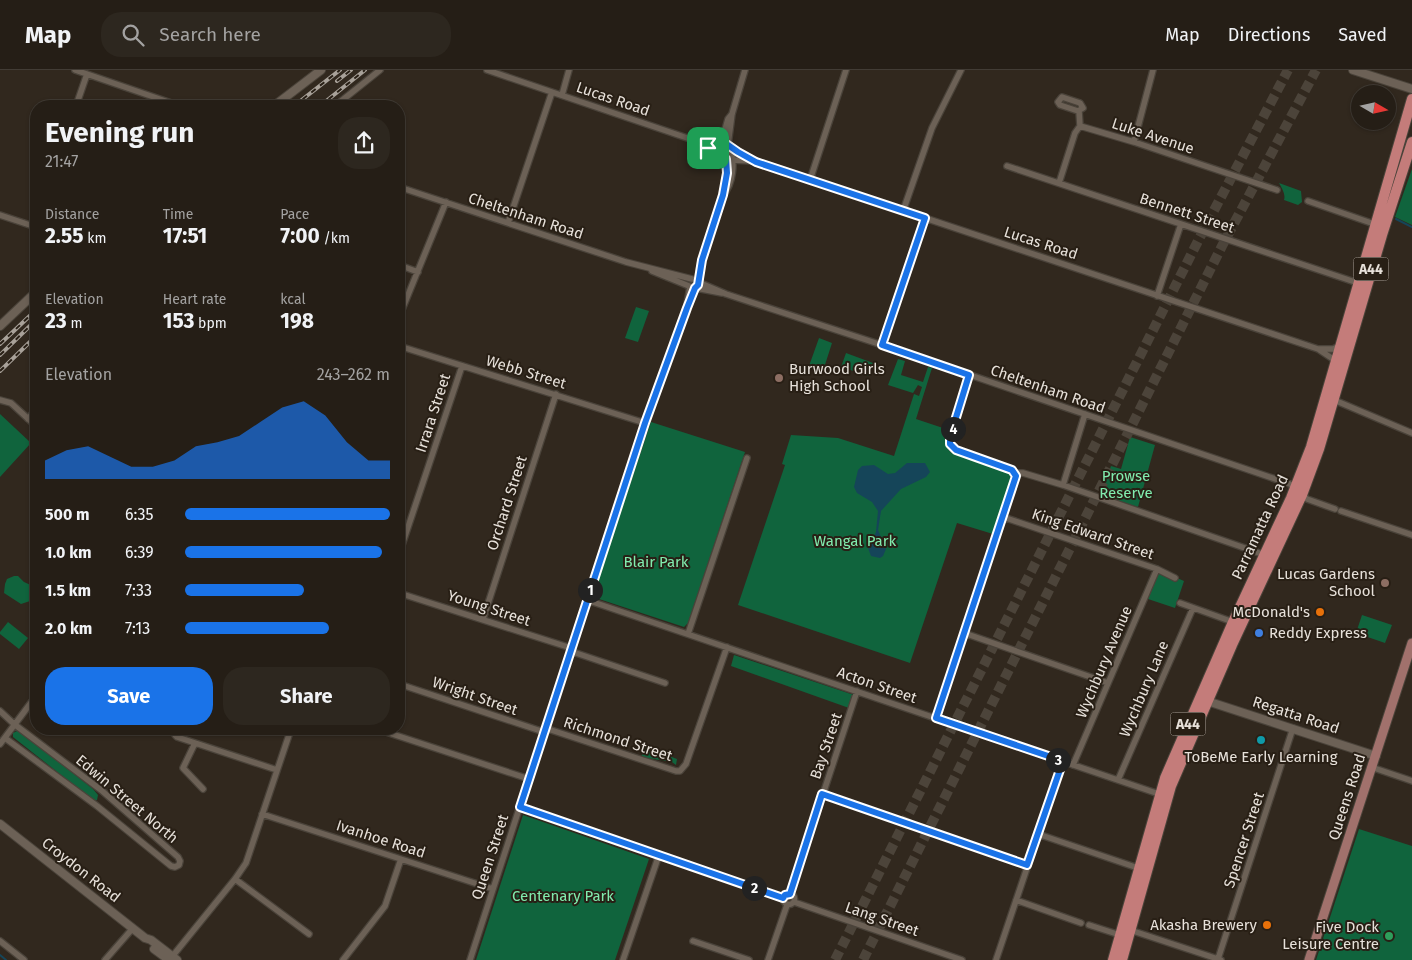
<!DOCTYPE html>
<meta charset="utf-8">
<style>
:root{--surface:#251e16;--page:#2d271f;--text:#f1f3f6;--muted:#a3a2a1;--line:#423c35;--accent:#1a73e8}
body{margin:0;font-family:"Fira Sans",sans-serif;background:var(--page);color:var(--text);height:100vh;display:flex;flex-direction:column;font-size:19px;white-space:nowrap}
*{box-sizing:border-box;margin:0}
p{font-size:16px;color:var(--muted)}
.icon{flex:none;width:28px;height:28px;fill:none;stroke:currentColor;stroke-width:2;stroke-linecap:round;stroke-linejoin:round}
.map{position:relative;flex:1;overflow:hidden}
.drawer{position:absolute;left:30px;top:30px;width:375px;height:635px;display:flex;flex-direction:column;background:var(--surface);border-radius:20px;box-shadow:0 1px 4px #0004,0 0 0 1px var(--line)}
.drawer>*{flex:none}
.needle{width:32px;rotate:99deg}
.buttons{position:absolute;left:1351px;top:15px;display:grid;gap:10px}
.buttons a{display:grid;place-items:center;width:45px;height:45px;border-radius:50%;background:var(--surface);box-shadow:0 1px 4px #0004,0 0 0 1px var(--line);font-size:25px}
.pin{position:absolute;display:grid;place-items:center;width:42px;height:42px;color:#fff;margin:-21px;border-radius:10px;box-shadow:0 2px 8px #0006}
.km{position:absolute;width:25px;height:25px;margin:-12px;border-radius:50%;background:#222;color:#fff;font-size:14px;line-height:25px;text-align:center}
.round{display:grid;place-items:center;flex:none;width:52px;height:52px;border-radius:20px;background:var(--page)}
.overview{display:flex;align-items:center;justify-content:space-between;height:85px;padding:0 15px}
h1{font-size:28px;font-weight:700;line-height:38px}
.stats{display:grid;grid-template-columns:repeat(3,1fr);gap:8px;height:85px;padding:5px 15px}
.stats div{display:grid;align-content:center}
.stats b{font-size:21px;font-weight:700}
.stats small{font-size:14px;font-weight:400}
.stats p{font-size:14px}
.chart{height:140px;padding:10px 15px}
.chart p{display:flex;justify-content:space-between}
.chart svg{width:100%;height:90px;margin-top:5px;fill:var(--accent);opacity:.7}
.action{display:flex;gap:10px;margin-top:auto;padding:10px 15px}
.action a{flex:1;height:58px;border-radius:20px;background:var(--accent);color:#fff;font-size:20px;font-weight:700;line-height:58px;text-align:center}
.action a+a{background:var(--page);color:var(--text)}
ul{padding:0 15px;list-style:none;font-size:16px}
li{display:grid;grid-template-columns:80px 60px 1fr;align-items:center;height:38px}
li i{height:12px;border-radius:6px;background:var(--accent)}
header{display:flex;align-items:center;gap:30px;box-sizing:border-box;height:70px;padding:0 25px;background:var(--surface);border-bottom:1px solid var(--line)}
header strong{font-size:24px}
nav{display:flex;gap:28px;margin-inline-start:auto;font-size:18px}
.search{width:350px;height:45px;background:var(--page);display:flex;align-items:center;gap:12px;box-sizing:border-box;padding:0 18px;border-radius:20px;color:var(--muted);font-size:19px}
.map>svg:first-child{display:block}
.green{fill:#10643d}
.water{fill:#154559}
.lines{fill:none;stroke-linecap:round;stroke-linejoin:round}
.stream{stroke:#154559;stroke-width:2}
.highway-tunnel{stroke:#4c443a;stroke-width:10;stroke-dasharray:10 5;stroke-linecap:butt}
.street-casing{stroke:#4a433a;stroke-width:8}
.secondary-casing{stroke:#4a433a;stroke-width:10}
.primary-casing{stroke:#4a433a;stroke-width:11}
.highway-casing{stroke:#4a433a;stroke-width:12}
.street{stroke:#6c6156;stroke-width:5.5}
.secondary{stroke:#6c6156;stroke-width:8}
.primary{stroke:#a1716c;stroke-width:9}
.highway{stroke:#c47c7a;stroke-width:10}
.rail-casing{stroke:#a8a199;stroke-width:4}
.rail{stroke:#281f15;stroke-width:2;stroke-dasharray:5.5;stroke-linecap:butt}
.route-casing{stroke:#fff;stroke-width:10}
.route{stroke:#1a73e8;stroke-width:6}
.education-dot{fill:#8d6e63;stroke:#281f15;stroke-width:2}
.food-dot{fill:#e8710a;stroke:#281f15;stroke-width:2}
.shop-dot{fill:#3f7fe0;stroke:#281f15;stroke-width:2}
.culture-dot{fill:#0f9aa8;stroke:#281f15;stroke-width:2}
.leisure-dot{fill:#2e9e5b;stroke:#281f15;stroke-width:2}
.labels{text-anchor:middle;stroke-width:4;stroke-linejoin:round;paint-order:stroke}
.shield{fill:#281f15;stroke:#aea79f;stroke-width:1}
.shield-label{font-size:14px;font-weight:bold;fill:#e7e1da}
.street-label{font-size:15px;fill:#e7e1da;stroke:#281f15}
.poi-label{font-size:15px;fill:#e7e1da;stroke:#281f15;text-anchor:end}
.park-label{font-size:15px;fill:#81ecae;stroke:#281f15}
</style>
<header>
<strong>Map</strong>
<div class="search"><svg class="icon" aria-label="search" viewBox="0 0 24 24"><circle cx="10" cy="10" r="6"/><path d="M15 15l6 6"/></svg>Search here</div>
<nav><a>Map</a><a>Directions</a><a>Saved</a></nav>
</header>
<div class="map">
<svg width="1412" height="890" viewBox="0 0 1412 890">
<rect width="100%" height="100%" fill="#31281e"/>
<path class="green" d="M 1412,99 L 1412,155 L 1395,147 Z
M 1279,113 L 1301,121 L 1302,132 L 1298,135 L 1284,130 C 1286,124 1281,117 1279,113 Z
M 636,237 L 649,241 L 638,272 L 625,268 Z
M 819,268 L 832,273 L 823,301 L 809,296 Z
M 846,283 L 873,293 L 869,306 L 841,297 Z
M 898,289 L 905,291 L 901,305 L 923,312 L 928,297 L 932,298 L 916,349 L 949,360 C 946,370 944,375 951,382 L 1006,401 L 1010,405 L 1010,411 L 993,464 L 957,453 L 910,593 L 738,535 L 785,395 L 782,394 L 791,365 L 838,368 L 894,386 L 914,324 L 919,326 L 922,317 L 918,315 L 913,323 L 888,315 Z
M 0,344 L 31,373 L 0,407 Z
M 651,352 L 745,382 L 688,553 L 684,557 L 599,529 L 595,526 L 594,521 Z
M 1130,367 L 1155,375 L 1138,437 L 1101,425 L 1111,396 L 1121,399 Z
M 1157,499 L 1184,511 L 1175,538 L 1145,528 Z
M 14,506 L 18,506 L 24,512 L 35,517 L 36,523 L 33,530 L 21,534 L 4,523 L 5,514 L 7,509 Z
M 1362,545 L 1392,555 L 1385,573 L 1356,563 Z
M 8,552 L 28,568 L 19,579 L 0,564 L 0,562 Z
M 734,585 L 854,625 L 849,638 L 731,596 Z
M 17,661 L 21,662 L 93,719 L 98,725 L 97,730 L 94,731 L 13,667 L 13,663 Z
M 645,677 L 677,689 L 676,695 L 672,692 L 641,687 Z
M 523,745 L 649,789 L 615,890 L 476,890 Z
M 1359,759 L 1412,776 L 1412,890 L 1316,890 Z"/>
<path class="water" d="M 907,393 L 925,393 L 930,402 L 926,407 L 901,419 L 881,441 L 878,460 L 886,479 L 883,486 L 880,488 L 871,486 L 868,478 L 876,462 L 878,441 L 872,432 L 857,423 L 854,417 L 858,400 L 862,396 L 874,395 L 888,404 L 895,403 Z"/>
<g class="lines">
<path class="stream" d="M 1396,149 L 1412,157
M 0,885 L 6,890"/>
<path class="highway-tunnel" d="M 835,890 L 1200,167 L 1288,0
M 863,890 L 1222,176 L 1316,0"/>
<g class="street-casing">
<path id="street" d="M 75,0 L 180,36
M 487,0 L 702,73 L 708,78 L 723,85
M 562,25 L 569,0
M 1062,27 L 1080,33 L 1083,38 L 1078,41 L 1060,35 L 1058,32 Z
M 76,36 L 87,4
M 335,36 L 380,0
M 1079,41 L 1080,56
M 732,44 L 728,49 L 720,77 L 723,87 L 732,90 L 754,91
M 1134,72 L 1153,0
M 702,73 L 721,74
M 728,75 L 732,44 L 745,0
M 728,76 L 757,92 L 1318,279 L 1336,291
M 1007,96 L 1358,213
M 810,110 L 846,0
M 1059,113 L 1075,63 L 1080,56 L 1134,72 L 1277,120
M 399,117 L 626,192 L 692,209
M 723,125 C 733,114 736,91 729,78
M 1308,131 L 1377,155
M 903,141 L 932,58 L 961,0
M 0,145 L 36,157
M 508,153 L 552,22
M 399,195 L 418,202
M 652,201 L 689,216
M 698,212 L 726,224 L 882,275 L 1290,414 L 1307,429 L 1335,439
M 698,215 C 697,204 701,191 705,180 C 714,153 730,118 726,89
M 696,218 L 722,223
M 1157,226 L 1181,154
M 687,234 L 690,217
M 399,247 L 446,132
M 882,275 L 925,148
M 399,276 L 645,353
M 1318,279 L 1333,279 L 1340,276
M 969,305 L 950,367 L 950,374 L 953,379 L 1012,400 L 1015,403 L 1023,403 L 1063,415 L 1265,485
M 0,330 L 11,333 L 36,356
M 1334,330 L 1412,363
M 28,349 L 36,339
M 1063,415 L 1085,344
M 1341,441 L 1412,465
M 1003,447 L 1157,499 L 1175,508
M 399,484 L 462,296
M 399,523 L 571,578
M 587,530 L 1159,724
M 1180,533 L 1233,552
M 483,549 L 556,324
M 964,563 L 1108,613
M 688,564 L 747,388
M 570,581 L 665,613
M 399,614 L 544,662
M 0,641 L 14,654 L 101,720 L 178,787 L 180,791 L 179,795 L 175,797 L 171,796 L 97,736 L 5,668
M 936,648 L 1016,409 L 1015,403
M 545,658 L 676,701 L 680,701 L 686,694 L 727,577
M 176,659 L 175,665 L 177,667 L 277,700
M 377,659 L 529,709
M 195,673 L 183,698 L 203,719
M 0,674 L 36,626
M 1073,695 L 1157,499
M 1371,697 L 1412,711
M 1118,710 L 1193,538
M 822,724 L 1027,795
M 520,737 L 783,828
M 262,744 L 493,819
M 1038,764 L 1138,798
M 235,809 L 309,864
M783.5 829a5.5 5.5 0 1 1 11 0a5.5 5.5 0 1 1-11 0Z
M 790,824 L 857,621
M 1016,830 L 1081,853
M 794,832 L 962,890
M 1089,855 L 1120,865
M 1130,860 L 1221,890
M 0,871 L 24,890
M 693,871 L 749,890
M 171,888 L 235,809 L 246,793 L 291,659
M 1218,889 L 1293,658
M 105,890 L 133,858
M 343,890 L 385,836 L 401,789
M 470,890 L 622,422 L 645,353 L 695,218
M 623,890 L 659,785
M 768,890 L 787,835
M 996,890 L 1063,691"/>
</g>
<g class="secondary-casing">
<path id="secondary" d="M 1353,0 L 1412,19
M 274,36 L 321,0
M 0,256 L 36,222
M 1207,631 L 1376,686
M 0,754 L 145,868 L 151,870 L 177,890
M 154,879 L 169,890"/>
</g>
<g class="primary-casing">
<path id="primary" d="M 1309,890 L 1412,573"/>
</g>
<g class="highway-casing">
<path id="highway" d="M 1113,890 L 1165,708 L 1233,552 L 1291,428 L 1311,377 L 1412,29
M 1122,890 L 1171,716 L 1232,575 L 1302,425 L 1319,379 L 1382,165 L 1412,72"/>
</g>
<use href="#street" class="street"/>
<use href="#secondary" class="secondary"/>
<use href="#primary" class="primary"/>
<use href="#highway" class="highway"/>
<g class="rail-casing">
<path id="rail" d="M 337,11 L 351,0
M 294,36 L 340,0
M 320,36 L 365,0
M 0,274 L 36,240
M 0,285 L 36,250
M 0,301 L 36,266"/>
</g>
<use href="#rail" class="rail"/>
</g>
<g class="lines">
<g class="route-casing">
<path id="route" d="M 702,73 L 725,73 L 738,82 L 756,92 L 925,148 L 882,275 L 969,305 L 950,367 L 950,374 L 956,380 L 1012,400 L 1016,406 L 936,648 L 1063,691 L 1027,795 L 822,724 L 790,824 L 785,825 L 783,828 L 520,737 L 645,353 L 687,238 L 695,218 L 698,215 L 702,190 L 723,125 L 727,103 L 726,89 Z"/>
</g>
<use href="#route" class="route"/>
</g>
<g class="education-dot">
<circle cx="779" cy="308" r="5"/>
<circle cx="1385" cy="513" r="5"/>
</g>
<g class="food-dot">
<circle cx="1320" cy="542" r="5"/>
<circle cx="1267" cy="855" r="5"/>
</g>
<circle class="shop-dot" cx="1259" cy="563" r="5"/>
<circle class="culture-dot" cx="1261" cy="670" r="5"/>
<circle class="leisure-dot" cx="1389" cy="866" r="5"/>
<g class="labels">
<g class="shield">
<rect x="1353.5" y="187.5" width="35" height="23" rx="4"/>
<rect x="1170.5" y="642.5" width="35" height="23" rx="4"/>
</g>
<g class="shield-label">
<text x="1371" y="204">A44</text>
<text x="1188" y="659">A44</text>
</g>
<g class="street-label">
<text transform="translate(613 29) rotate(19)" y="5">Lucas Road</text>
<text transform="translate(1153 66) rotate(18)" y="5">Luke Avenue</text>
<text transform="translate(1187 143) rotate(18)" y="5">Bennett Street</text>
<text transform="translate(526 146) rotate(18)" y="5">Cheltenham Road</text>
<text transform="translate(1041 173) rotate(18)" y="5">Lucas Road</text>
<text transform="translate(526 302) rotate(17)" y="5">Webb Street</text>
<text transform="translate(1048 319) rotate(19)" y="5">Cheltenham Road</text>
<text transform="translate(433 343) rotate(-72)" y="5">Irrara Street</text>
<text transform="translate(507 433) rotate(-72)" y="5">Orchard Street</text>
<text transform="translate(1260 457) rotate(-65)" y="5">Parramatta Road</text>
<text transform="translate(1093 464) rotate(19)" y="5">King Edward Street</text>
<text transform="translate(489 538) rotate(18)" y="5">Young Street</text>
<text transform="translate(1104 592) rotate(-67)" y="5">Wychbury Avenue</text>
<text transform="translate(877 615) rotate(19)" y="5">Acton Street</text>
<text transform="translate(1144 619) rotate(-67)" y="5">Wychbury Lane</text>
<text transform="translate(475 626) rotate(19)" y="5">Wright Street</text>
<text transform="translate(1296 645) rotate(18)" y="5">Regatta Road</text>
<text transform="translate(618 669) rotate(18)" y="5">Richmond Street</text>
<text transform="translate(826 676) rotate(-71)" y="5">Bay Street</text>
<text transform="translate(1347 727) rotate(-72)" y="5">Queens Road</text>
<text transform="translate(127 729) rotate(40)" y="5">Edwin Street North</text>
<text transform="translate(381 769) rotate(18)" y="5">Ivanhoe Road</text>
<text transform="translate(1244 770) rotate(-72)" y="5">Spencer Street</text>
<text transform="translate(490 787) rotate(-72)" y="5">Queen Street</text>
<text transform="translate(81 800) rotate(38)" y="5">Croydon Road</text>
<text transform="translate(882 849) rotate(19)" y="5">Lang Street</text>
</g>
<g class="poi-label">
<text x="789" y="304" text-anchor="start">Burwood Girls<tspan x="789" dy="17">High School</tspan></text>
<text x="1375" y="509">Lucas Gardens<tspan x="1375" dy="17">School</tspan></text>
<text x="1310" y="547">McDonald's</text>
<text x="1269" y="568" text-anchor="start">Reddy Express</text>
<text x="1261" y="692" text-anchor="middle">ToBeMe Early Learning</text>
<text x="1257" y="860">Akasha Brewery</text>
<text x="1379" y="862">Five Dock<tspan x="1379" dy="17">Leisure Centre</tspan></text>
</g>
<g class="park-label">
<text x="1126" y="411">Prowse<tspan x="1126" dy="17">Reserve</tspan></text>
<text x="855" y="476">Wangal Park</text>
<text x="656" y="497">Blair Park</text>
<text x="563" y="831">Centenary Park</text>
</g>
</g>
</svg>
<div class="buttons">
<a><svg class="needle" viewBox="-14 -14 28 28"><path d="M0-13l5 13h-10z" fill="#e53935"/><path d="M0 13l5-13h-10z" fill="#a3a2a1"/></svg></a>
</div>
<div class="pin" style="left:708px;top:78px;background:#1e9e55"><svg class="icon" aria-label="arrive" viewBox="0 0 24 24"><path d="M6 21V4h12l-3 4 3 4H6"/></svg></div>
<b class="km" style="left:590px;top:520px">1</b>
<b class="km" style="left:754px;top:818px">2</b>
<b class="km" style="left:1058px;top:690px">3</b>
<b class="km" style="left:953px;top:359px">4</b>
<section class="drawer">
<div class="overview"><div><h1>Evening run</h1><p>21:47</p></div><a class="round"><svg class="icon" aria-label="share" viewBox="0 0 24 24"><path d="M12 15V3M7 8l5-5 5 5M5 13v7h14v-7"/></svg></a></div>
<div class="stats">
<div><p>Distance</p><b>2.55<small> km</small></b></div>
<div><p>Time</p><b>17:51</b></div>
<div><p>Pace</p><b>7:00<small> /km</small></b></div>
</div>
<div class="stats">
<div><p>Elevation</p><b>23<small> m</small></b></div>
<div><p>Heart rate</p><b>153<small> bpm</small></b></div>
<div><p>kcal</p><b>198</b></div>
</div>
<div class="chart"><p><span>Elevation</span>243–262 m</p>
<svg viewBox="0 0 160 44" preserveAspectRatio="none"><path d="M0 44V35L10 30L20 28L30 33L40 38L50 38L60 35L70 28L80 26L90 23L100 16L110 9L120 6L130 13L140 26L150 35L160 35V44z"/></svg>
</div>
<ul>
<li><b>500 m</b>6:35<i style="width:100%"></i></li>
<li><b>1.0 km</b>6:39<i style="width:96%"></i></li>
<li><b>1.5 km</b>7:33<i style="width:58%"></i></li>
<li><b>2.0 km</b>7:13<i style="width:70%"></i></li>
</ul>
<div class="action"><a>Save</a><a>Share</a></div>
</section>
</div>
